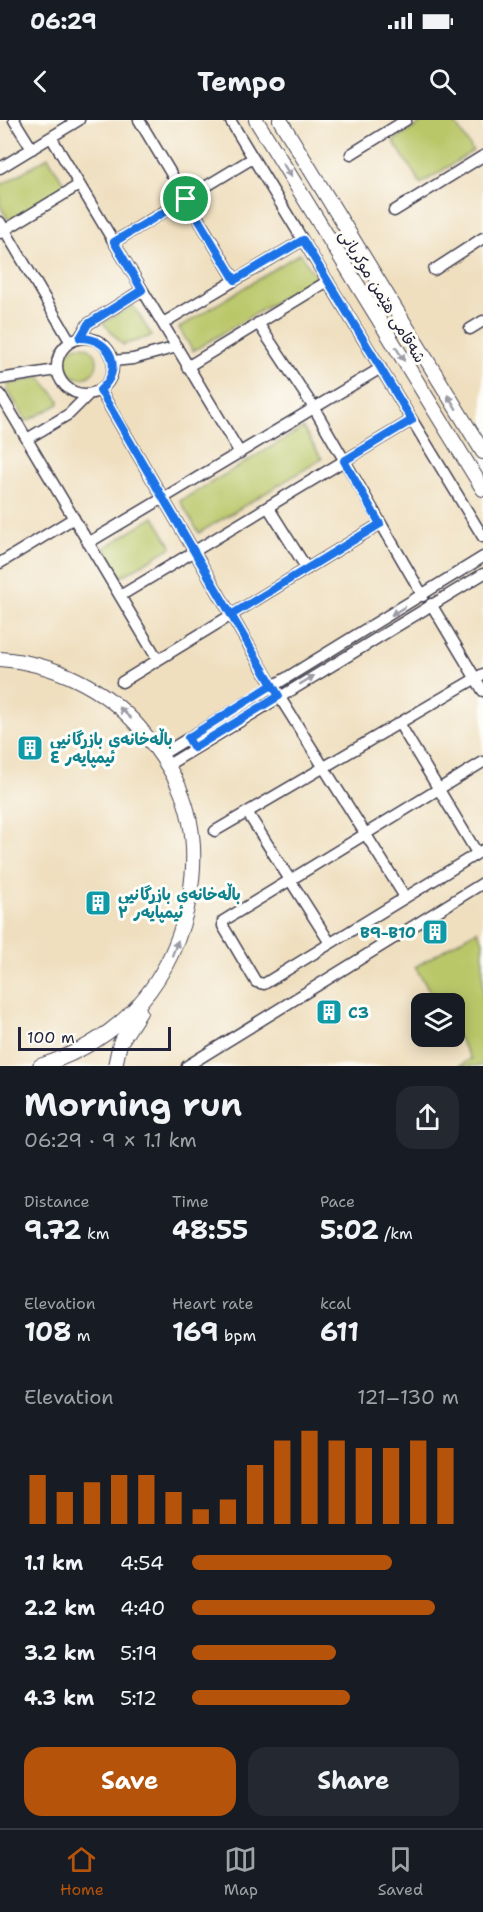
<!DOCTYPE html>
<meta charset="utf-8">
<style>
:root{--surface:#171b24;--page:#242831;--text:#f1f3f6;--muted:#9ea1a6;--line:#363941;--accent:#b45309}
body{margin:0;font-family:"Shantell Sans","Playpen Sans Arabic",sans-serif;background:var(--page);color:var(--text);height:100vh;display:flex;flex-direction:column;font-size:22px;white-space:nowrap}
*{box-sizing:border-box;margin:0}
p{font-size:20px;color:var(--muted)}
.icon{flex:none;width:33px;height:33px;fill:none;stroke:currentColor;stroke-width:2;stroke-linecap:round;stroke-linejoin:round}
.map{position:relative;height:946px;overflow:hidden}
.side{display:flex;flex-direction:column;background:var(--surface);flex:1}
.side>*{flex:none}
.controls{position:absolute;left:411px;top:873px;display:grid;gap:12px}
.controls a{display:grid;place-items:center;width:54px;height:54px;border-radius:12px;background:var(--surface);box-shadow:0 3px 15px #0003;font-size:30px}
.scale{position:absolute;left:18px;bottom:15px;width:153px;box-sizing:border-box;padding-left:6px;border:3px solid #22223b;border-top:0;font-size:16px;line-height:21px;white-space:nowrap;color:#22223b;-webkit-text-stroke:4px #fdfcf7;paint-order:stroke}
.pin{position:absolute;display:grid;place-items:center;width:51px;height:51px;color:#fff;margin:-26px;border:3px solid #fff;border-radius:50%;box-shadow:0 2px 6px #0007}
.round{display:grid;place-items:center;flex:none;width:63px;height:63px;border-radius:18px;background:var(--page)}
.overview{display:flex;align-items:center;justify-content:space-between;height:102px;padding:0 24px}
h1{font-size:33px;font-weight:700;line-height:45px}
.metrics{display:grid;grid-template-columns:repeat(3,1fr);gap:9px;height:102px;padding:6px 24px}
.metrics div{display:grid;align-content:center}
.metrics b{font-size:26px;font-weight:700}
.metrics small{font-size:16px;font-weight:400}
.metrics p{font-size:16px}
.chart{height:168px;padding:12px 24px}
.chart p{display:flex;justify-content:space-between}
.chart svg{width:100%;height:108px;margin-top:6px;stroke:var(--accent);stroke-width:6}
.cta{display:flex;gap:12px;margin-top:auto;padding:12px 24px}
.cta a{flex:1;height:69px;border-radius:18px;background:var(--accent);color:#fff;font-size:24px;font-weight:700;line-height:69px;text-align:center}
.cta a+a{background:var(--page);color:var(--text)}
ul{padding:0 24px;list-style:none;font-size:20px}
li{display:grid;grid-template-columns:96px 72px 1fr;align-items:center;height:45px}
li i{height:15px;border-radius:8px;background:var(--accent)}
.status{display:flex;justify-content:space-between;align-items:center;height:42px;padding:0 30px;background:var(--surface);direction:ltr}
.status svg{height:16px;fill:currentColor}
header{display:flex;justify-content:space-between;align-items:center;height:78px;padding:0 24px;background:var(--surface);font-size:27px;font-weight:700}
.tab-bar{display:flex;justify-content:space-around;align-items:center;height:84px;border-top:2px solid var(--line);background:var(--surface);font-size:16px;color:var(--muted)}
.tab-bar a{display:grid;justify-items:center;gap:3px}
.tab-bar .current{color:var(--accent)}
.map>svg:first-child{display:block}
.green{fill:#bac769;stroke:#6e7452;stroke-width:1.5}
.lines{fill:none;stroke-linecap:round;stroke-linejoin:round}
.minor-casing{stroke:#413e4f;stroke-width:13}
.tertiary-casing{stroke:#413e4f;stroke-width:16}
.minor{stroke:#fff;stroke-width:10}
.tertiary{stroke:#fff;stroke-width:14}
.oneway{fill:#9c9ca7}
.route-casing{stroke:#fff;stroke-width:12}
.route{stroke:#1a73e8;stroke-width:8}
.labels{text-anchor:middle;stroke-width:6;stroke-linejoin:round;paint-order:stroke}
.street-label{font-size:16px;fill:#22223b;stroke:#fdfcf7}
.culture-label{font-size:16px;font-weight:bold;fill:#0d838f;stroke:#fdfcf7;text-anchor:start}
</style>
<div class="status"><b>06:29</b><svg viewBox="0 0 49 12"><path d="M0 12V9h3v3zM5 12V6h3v6zM10 12V3h3v9zM15 12V0h3v12zM26 1h20v11H26zM47 4h2v5h-2z"/></svg></div>
<header><svg class="icon" aria-label="back" viewBox="0 0 24 24"><path d="M15 5l-7 7 7 7"/></svg>Tempo<svg class="icon" aria-label="search" viewBox="0 0 24 24"><circle cx="10" cy="10" r="6"/><path d="M15 15l6 6"/></svg></header>
<div class="map">
<svg width="483" height="946" viewBox="0 0 483 946">
<rect width="100%" height="100%" fill="#fdfcf7"/>
<filter id="ink" filterUnits="userSpaceOnUse"><feTurbulence type="fractalNoise" baseFrequency=".0167" numOctaves="2"/><feDisplacementMap in="SourceGraphic" scale="12" xChannelSelector="R" yChannelSelector="G"/><feConvolveMatrix kernelMatrix="1 2 1 2 8 2 1 2 1" color-interpolation-filters="sRGB"/></filter>
<filter id="wash" filterUnits="userSpaceOnUse"><feTurbulence type="fractalNoise" baseFrequency=".008" numOctaves="4" result="noise"/><feDisplacementMap in="SourceGraphic" scale="24" xChannelSelector="R" yChannelSelector="G"/><feGaussianBlur stdDeviation="1.35" result="paint"/><feColorMatrix in="noise" values="0 0 0 0 0 0 0 0 0 0 0 0 0 0 0 0 0 1.4 0 .05"/><feComposite in="paint" operator="in"/></filter>
<g filter="url(#wash)">
<rect width="100%" height="100%" fill="#efdfbf"/>
<path class="green" d="M 426,0 L 453,0 L 473,31 L 421,64 L 393,21 Z
M 48,37 L 66,67 L 9,101 L 0,86 L 0,66 Z
M 300,133 L 316,157 L 193,231 L 179,208 Z
M 133,185 L 152,216 L 123,225 L 103,203 Z
M65 242a16 16 0 1 1 32 0a16 16 0 1 1-32 0Z
M 40,257 L 59,280 L 59,284 L 27,301 L 9,273 L 7,265 Z
M 303,308 L 322,339 L 199,413 L 180,381 Z
M 154,397 L 172,427 L 121,457 L 104,428 Z
M 477,810 L 483,821 L 483,946 L 459,946 L 471,939 L 455,912 L 454,884 L 437,883 L 415,847 Z"/>
</g>
<g filter="url(#ink)">
<g class="lines">
<g class="minor-casing">
<path id="minor" d="M 14,0 L 32,29
M 139,0 L 235,160
M 230,0 L 483,417
M 51,17 L 240,333
M 351,34 L 406,0
M 0,48 L 79,0
M 394,91 L 483,36
M 0,102 L 70,221
M 0,113 L 79,65
M 114,122 L 253,38
M 434,150 L 483,118
M 163,203 L 303,120
M 258,203 L 314,288 L 423,476
M 470,209 L 483,201
M 80,217 L 88,204 L 142,170
M57 246a28 28 0 1 1 56 0a28 28 0 1 1-56 0Z
M 113,241 L 133,239 L 177,227
M 187,247 L 328,161
M 0,259 L 56,250
M 100,270 L 272,565 L 405,777
M 0,274 L 158,540
M 27,319 L 69,294 L 89,274
M 268,387 L 307,449
M 88,423 L 381,248
M 0,443 L 74,398
M 120,476 L 412,300
M 431,484 L 483,571
M 122,562 L 380,404
M 399,603 L 477,733
M 161,635 L 483,437
M 483,642 L 223,801 L 223,806 L 256,862 L 264,864 L 483,730
M 168,645 L 483,454
M 247,692 L 330,823
M 215,711 L 483,554
M 187,946 L 483,763"/>
</g>
<g class="tertiary-casing">
<path id="tertiary" d="M 256,0 L 483,369
M 280,0 L 483,332
M 0,539 C 53,543 104,567 139,607 C 155,626 169,645 179,667 C 194,701 196,739 190,774 C 174,860 124,919 40,946
M 115,946 L 120,923 L 140,892"/>
</g>
<use href="#minor" class="minor"/>
<use href="#tertiary" class="tertiary"/>
</g>
<defs><path id="oneway-solid" d="M-6-.8H1V-3.2L6.5 0L1 3.2V.8H-6Z" transform="scale(1.5)"/></defs>
<g class="oneway">
<use href="#oneway-solid" transform="translate(287 50) rotate(58)"/>
<use href="#oneway-solid" transform="translate(400 234) rotate(59)"/>
<use href="#oneway-solid" transform="translate(452 282) rotate(-122)"/>
<use href="#oneway-solid" transform="translate(398 491) rotate(148)"/>
<use href="#oneway-solid" transform="translate(307 560) rotate(-31)"/>
<use href="#oneway-solid" transform="translate(125 593) rotate(-137)"/>
<use href="#oneway-solid" transform="translate(175 828) rotate(-69)"/>
</g>
</g>
<g class="lines" filter="url(#ink)">
<g class="route-casing">
<path id="route" d="M 186,79 L 114,122 L 142,170 L 88,204 L 80,218 C 112,218 124,250 100,270 L 272,565 L 188,618 L 194,628 L 279,576 L 231,495 L 380,404 L 344,341 L 412,300 L 303,120 L 235,160 L 186,79"/>
</g>
<use href="#route" class="route"/>
</g>
<defs>
<g id="building-square" transform="scale(1.35)"><rect x="-9" y="-9" width="18" height="18" rx="4" fill="#0f9aa8" stroke="#fdfcf7"/><path d="M-4-6H4V6H1V3H-1V6H-4ZM-2.5-4.3h1.7v1.8h-1.7ZM.8-4.3h1.7v1.8H.8ZM-2.5-1h1.7V.8h-1.7ZM.8-1h1.7V.8H.8Z" fill="#fff"/></g>
</defs>
<g fill-rule="evenodd">
<use href="#building-square" x="30" y="628"/>
<use href="#building-square" x="98" y="783"/>
<use href="#building-square" x="435" y="812"/>
<use href="#building-square" x="329" y="892"/>
</g>
<g class="labels">
<g class="street-label">
<text transform="translate(383 176) rotate(59)" y="6">شەقامی هێمن موکریانی</text>
</g>
<g class="culture-label">
<text x="50" y="625">باڵەخانەی بازرگانیی<tspan x="50" dy="18">ئیمپایەر ٤</tspan></text>
<text x="118" y="780">باڵەخانەی بازرگانیی<tspan x="118" dy="18">ئیمپایەر ٣</tspan></text>
<text x="416" y="818" text-anchor="end">B9-B10</text>
<text x="348" y="898">C3</text>
</g>
</g>
</svg>
<div class="controls">
<a><svg class="icon" aria-label="layers" viewBox="0 0 24 24"><path d="M12 4l9 5-9 5-9-5zM3 14l9 5 9-5"/></svg></a>
</div>
<div class="scale">100 m</div>
<div class="pin" style="left:186px;top:79px;background:#1e9e55"><svg class="icon" aria-label="arrive" viewBox="0 0 24 24"><path d="M6 21V4h12l-3 4 3 4H6"/></svg></div>
</div>
<section class="side">
<div class="overview"><div><h1>Morning run</h1><p>06:29 · 9 × 1.1 km</p></div><a class="round"><svg class="icon" aria-label="share" viewBox="0 0 24 24"><path d="M12 15V3M7 8l5-5 5 5M5 13v7h14v-7"/></svg></a></div>
<div class="metrics">
<div><p>Distance</p><b>9.72<small> km</small></b></div>
<div><p>Time</p><b>48:55</b></div>
<div><p>Pace</p><b>5:02<small> /km</small></b></div>
</div>
<div class="metrics">
<div><p>Elevation</p><b>108<small> m</small></b></div>
<div><p>Heart rate</p><b>169<small> bpm</small></b></div>
<div><p>kcal</p><b>611</b></div>
</div>
<div class="chart"><p><span>Elevation</span>121–130 m</p>
<svg viewBox="0 0 160 44" preserveAspectRatio="none"><path d="M5 44V24M15 44V31M25 44V27M35 44V24M45 44V24M55 44V31M65 44V38M75 44V34M85 44V20M95 44V10M105 44V6M115 44V10M125 44V13M135 44V13M145 44V10M155 44V13"/></svg>
</div>
<ul>
<li><b>1.1 km</b>4:54<i style="width:75%"></i></li>
<li><b>2.2 km</b>4:40<i style="width:91%"></i></li>
<li><b>3.2 km</b>5:19<i style="width:54%"></i></li>
<li><b>4.3 km</b>5:12<i style="width:59%"></i></li>
</ul>
<div class="cta"><a>Save</a><a>Share</a></div>
</section>
<nav class="tab-bar">
<a class="current"><svg class="icon" aria-label="home" viewBox="0 0 24 24"><path d="M3 11l9-7 9 7M6 9v11h12V9"/></svg>Home</a>
<a><svg class="icon" aria-label="map" viewBox="0 0 24 24"><path d="M3 6l6-2 6 2 6-2v14l-6 2-6-2-6 2zM9 4v14M15 6v14"/></svg>Map</a>
<a><svg class="icon" aria-label="saved" viewBox="0 0 24 24"><path d="M7 4h10v16l-5-4-5 4z"/></svg>Saved</a>
</nav>
